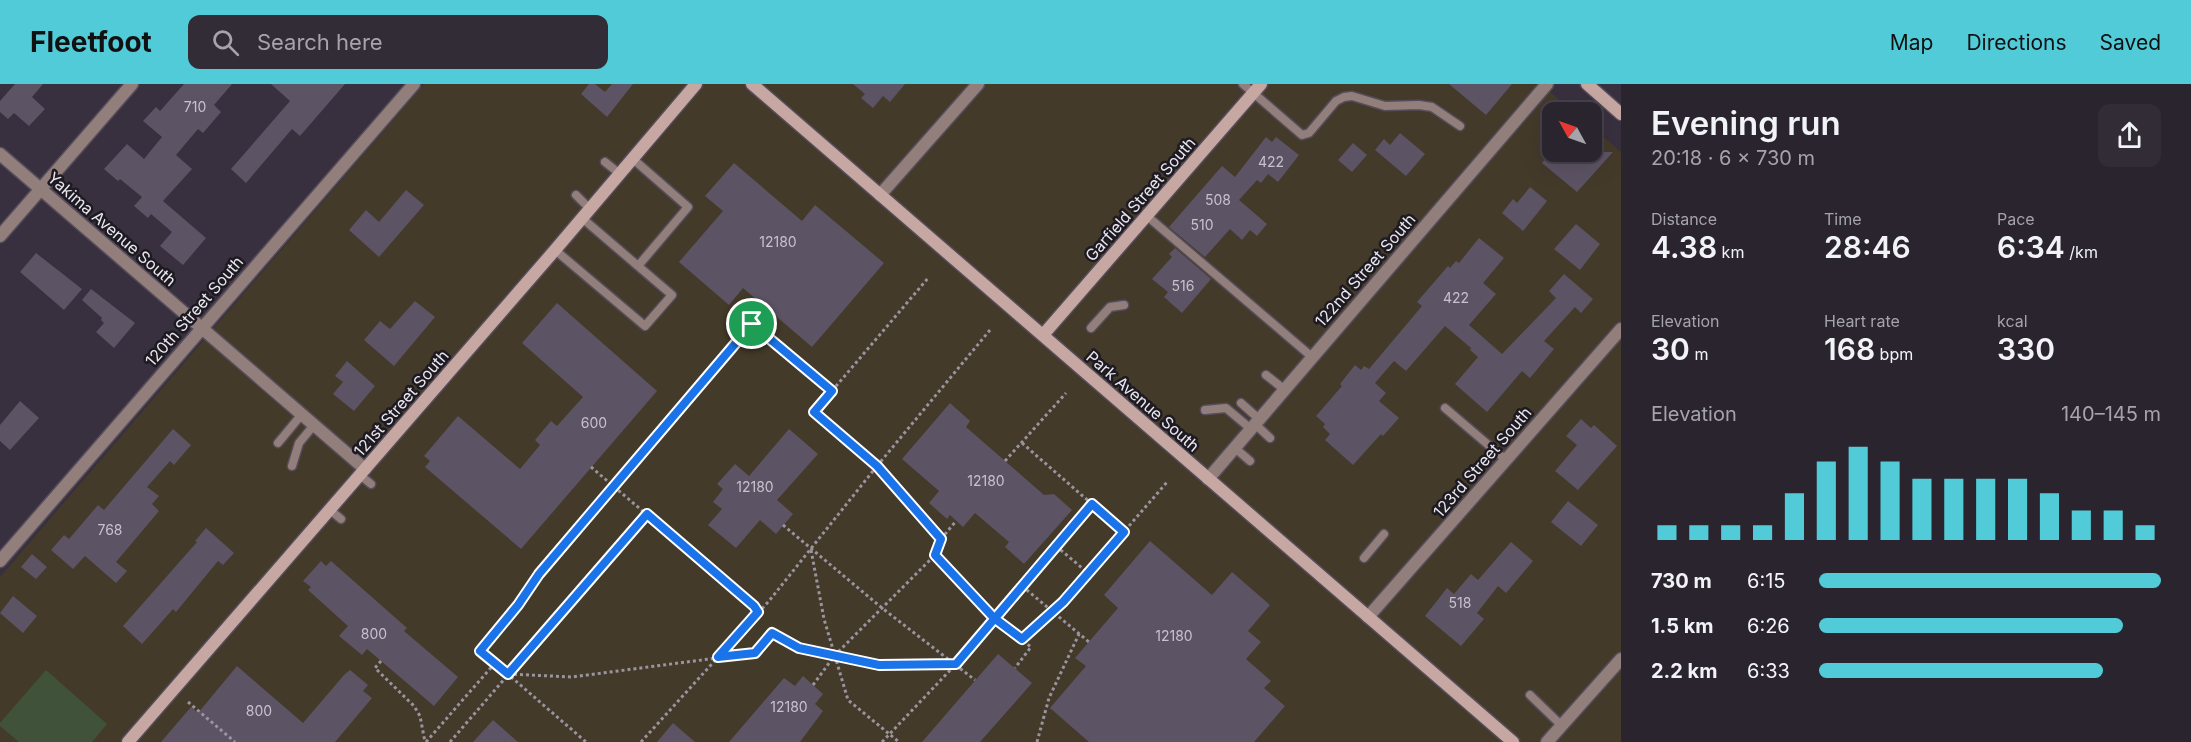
<!DOCTYPE html>
<meta charset="utf-8">
<style>
:root{--surface:#2a242f;--page:#322c37;--text:#f1f3f6;--muted:#a5a4aa;--line:#46414b;--accent:#52cbd8}
body{margin:0;font-family:Inter,sans-serif;background:var(--page);color:var(--text);height:100vh;display:flex;flex-direction:column;font-size:22px;white-space:nowrap}
*{box-sizing:border-box;margin:0}
p{font-size:20px;color:var(--muted)}
.icon{flex:none;width:33px;height:33px;fill:none;stroke:currentColor;stroke-width:2;stroke-linecap:round;stroke-linejoin:round}
.map{position:relative;flex:1;overflow:hidden}
.panel{display:flex;flex-direction:column;background:var(--surface);width:570px}
.panel>*{flex:none}
.needle{width:39px;rotate:310deg}
.controls{position:absolute;left:1542px;top:18px;display:grid;gap:12px}
.controls a{display:grid;place-items:center;width:60px;height:60px;border-radius:12px;background:var(--surface);box-shadow:0 6px 24px #0002,0 0 0 2px var(--line);font-size:30px}
.pin{position:absolute;display:grid;place-items:center;width:51px;height:51px;color:#fff;margin:-26px;border:3px solid #fff;border-radius:50%;box-shadow:0 2px 6px #0007}
.round{display:grid;place-items:center;flex:none;width:63px;height:63px;border-radius:12px;background:var(--page)}
.headline{display:flex;align-items:center;justify-content:space-between;height:102px;padding:0 30px}
h1{font-size:33px;font-weight:600;line-height:45px}
.metrics{display:grid;grid-template-columns:repeat(3,1fr);gap:9px;height:102px;padding:6px 30px}
.metrics div{display:grid;align-content:center}
.metrics b{font-size:30px;font-weight:600}
.metrics small{font-size:16px;font-weight:400}
.metrics p{font-size:16px}
.chart{height:168px;padding:12px 30px}
.chart p{display:flex;justify-content:space-between}
.chart svg{width:100%;height:108px;margin-top:6px;stroke:var(--accent);stroke-width:6}
ul{padding:0 30px;list-style:none;font-size:20px}
li{display:grid;grid-template-columns:96px 72px 1fr;align-items:center;height:45px}
li i{height:15px;border-radius:8px;background:var(--accent)}
header{display:flex;align-items:center;gap:36px;box-sizing:border-box;height:84px;padding:0 30px;background:var(--accent);color:#111}
header strong{font-size:28px}
nav{display:flex;gap:33px;margin-inline-start:auto;font-size:21px}
.search{width:420px;height:54px;background:var(--page);display:flex;align-items:center;gap:15px;box-sizing:border-box;padding:0 21px;border-radius:12px;color:var(--muted);font-size:22px}
main{display:flex;flex:1;min-height:0}
.map>svg:first-child{display:block}
.commercial{fill:#443a2a}
.green{fill:#40523a}
.building{fill:#5c5364}
.lines{fill:none;stroke-linecap:round;stroke-linejoin:round}
.lane-casing{stroke:#554d5b;stroke-width:11}
.street-casing{stroke:#554d5b;stroke-width:15}
.secondary-casing{stroke:#554d5b;stroke-width:15}
.path{stroke:#99949f;stroke-width:3;stroke-dasharray:3 3;stroke-linecap:butt}
.lane{stroke:#927e7b;stroke-width:8}
.street{stroke:#927e7b;stroke-width:12}
.secondary{stroke:#c7a7a2;stroke-width:12}
.route-casing{stroke:#fff;stroke-width:12}
.route{stroke:#1a73e8;stroke-width:8}
.labels{text-anchor:middle;stroke-width:5;stroke-linejoin:round;paint-order:stroke}
.number-label{font-size:14px;fill:#c7c2cd}
.street-label{font-size:16px;fill:#ebe7f0;stroke:#1d1a21}
</style>
<header>
<strong>Fleetfoot</strong>
<div class="search"><svg class="icon" aria-label="search" viewBox="0 0 24 24"><circle cx="10" cy="10" r="6"/><path d="M15 15l6 6"/></svg>Search here</div>
<nav><a>Map</a><a>Directions</a><a>Saved</a></nav>
</header>
<main>
<div class="map">
<svg width="1621" height="658" viewBox="0 0 1621 658">
<rect width="100%" height="100%" fill="#38303f"/>
<path class="commercial" d="M 424,0 L 1541,0 L 1574,28 L 1552,28 L 1552,68 L 1592,68 L 1592,43 L 1621,68 L 1621,658 L 0,658 L 0,493 Z"/>
<path class="green" d="M 46,586 L 107,640 L 92,658 L 19,658 L 0,642 L 0,639 Z"/>
<path class="building" d="M 15,0 L 43,0 L 32,13 L 45,25 L 29,42 L 14,29 L 8,35 L 0,28 L 0,17 Z
M 184,0 L 232,0 L 214,21 L 221,28 L 203,49 L 198,45 L 176,71 L 192,85 L 163,117 L 206,154 L 183,181 L 160,162 L 172,148 L 151,130 L 148,134 L 134,122 L 142,113 L 120,95 L 118,97 L 104,85 L 127,60 L 144,75 L 162,53 L 143,37 L 156,23 L 160,27 Z
M 271,0 L 345,0 L 300,52 L 292,45 L 246,99 L 231,85 L 290,17 Z
M 589,0 L 595,0 L 605,8 L 612,0 L 633,0 L 607,33 L 581,10 Z
M 853,0 L 905,0 L 890,18 L 883,12 L 873,24 L 861,14 L 865,10 Z
M 1449,0 L 1512,0 L 1486,31 Z
M 1400,49 L 1425,70 L 1406,92 L 1375,66 L 1384,55 L 1390,61 Z
M 1266,53 L 1272,58 L 1276,53 L 1299,71 L 1278,98 L 1268,90 L 1261,99 L 1257,96 L 1239,116 L 1267,140 L 1257,152 L 1250,146 L 1242,156 L 1230,145 L 1205,173 L 1169,143 L 1222,82 L 1235,93 Z
M 1353,59 L 1367,71 L 1352,88 L 1338,76 Z
M 1551,68 L 1613,68 L 1577,108 L 1542,79 Z
M 734,79 L 802,137 L 815,121 L 884,179 L 812,263 L 743,204 L 729,221 L 679,178 L 723,127 L 705,112 Z
M 1530,103 L 1547,117 L 1523,147 L 1502,129 L 1513,115 L 1517,119 Z
M 406,106 L 424,121 L 379,173 L 349,146 L 366,126 L 379,138 Z
M 1576,140 L 1600,160 L 1580,186 L 1554,165 Z
M 1479,154 L 1504,174 L 1483,199 L 1496,210 L 1469,241 L 1502,270 L 1556,214 L 1549,207 L 1564,190 L 1593,215 L 1581,229 L 1575,223 L 1544,257 L 1554,265 L 1530,294 L 1522,287 L 1487,328 L 1455,300 L 1478,273 L 1470,266 L 1471,264 L 1445,242 L 1406,287 L 1394,277 L 1375,299 L 1386,309 L 1379,317 L 1399,334 L 1383,352 L 1381,350 L 1353,381 L 1325,356 L 1330,350 L 1323,343 L 1325,340 L 1316,332 L 1342,302 L 1340,300 L 1355,281 L 1361,286 L 1364,282 L 1369,285 L 1422,222 L 1417,218 L 1448,182 L 1450,184 L 1456,177 L 1459,179 Z
M 1175,164 L 1211,195 L 1182,229 L 1164,213 L 1168,208 L 1152,195 L 1172,173 L 1169,170 Z
M 36,169 L 82,205 L 64,226 L 20,188 Z
M 91,205 L 135,239 L 114,264 L 96,248 L 104,239 L 101,236 L 102,234 L 82,216 Z
M 415,217 L 435,233 L 394,282 L 364,256 L 380,237 L 390,245 Z
M 557,219 L 657,307 L 521,465 L 425,383 L 430,377 L 424,372 L 458,332 L 520,385 L 540,361 L 535,356 L 551,337 L 557,342 L 583,313 L 522,259 Z
M 347,277 L 375,302 L 354,327 L 333,310 L 343,298 L 335,292 Z
M 20,317 L 39,334 L 10,366 L 0,357 L 0,341 Z
M 950,319 L 970,337 L 966,343 L 1044,411 L 1054,410 L 1072,426 L 1024,480 L 1005,463 L 1009,458 L 975,429 L 963,443 L 950,431 L 947,435 L 929,419 L 939,407 L 902,375 Z
M 1581,335 L 1591,344 L 1594,341 L 1617,362 L 1578,406 L 1555,387 L 1577,361 L 1566,352 Z
M 173,345 L 191,361 L 174,381 L 170,377 L 147,403 L 159,412 L 152,420 L 159,427 L 116,478 L 127,487 L 116,499 L 85,472 L 73,485 L 51,466 L 64,451 L 69,455 L 98,421 L 104,426 Z
M 789,345 L 818,370 L 777,416 L 793,430 L 776,450 L 760,436 L 736,464 L 708,441 L 722,425 L 713,418 L 723,405 L 717,400 L 735,380 L 749,392 Z
M 1568,417 L 1598,441 L 1581,462 L 1551,438 Z
M 206,444 L 234,469 L 223,481 L 218,477 L 176,528 L 173,525 L 142,560 L 123,542 L 197,458 L 195,457 Z
M 1150,457 L 1212,511 L 1232,488 L 1270,521 L 1248,547 L 1261,558 L 1246,575 L 1271,597 L 1264,604 L 1285,622 L 1254,658 L 1089,658 L 1050,624 L 1086,582 L 1075,574 L 1118,524 L 1104,511 Z
M 1511,458 L 1533,477 L 1506,509 L 1498,502 L 1477,529 L 1484,535 L 1461,562 L 1425,532 L 1447,504 L 1454,510 L 1471,490 L 1478,496 Z
M 32,470 L 47,483 L 36,495 L 21,483 Z
M 321,477 L 326,482 L 331,477 L 407,544 L 404,547 L 458,593 L 434,622 L 367,565 L 362,571 L 339,552 L 348,542 L 308,506 L 311,503 L 303,497 Z
M 13,512 L 37,532 L 23,549 L 0,529 Z
M 998,570 L 1032,599 L 980,658 L 922,658 Z
M 237,582 L 303,639 L 344,591 L 350,586 L 368,601 L 363,607 L 372,614 L 335,658 L 161,658 L 191,623 L 198,629 Z
M 803,592 L 823,610 L 815,620 L 823,627 L 800,658 L 729,658 L 784,594 L 795,602 Z
M 493,636 L 518,658 L 473,658 Z
M 673,639 L 695,658 L 657,658 Z"/>
<g class="lines">
<g class="lane-casing">
<path id="lane" d="M 1243,0 L 1302,51 L 1309,49 L 1336,17 L 1344,13 L 1352,12 L 1385,22 L 1419,21 L 1432,23 L 1460,42
M 605,78 L 620,90
M 576,111 L 590,125
M 1147,132 L 1312,273
M 582,134 L 638,182
M 555,166 L 645,242 L 672,211 L 638,182 L 688,123 L 633,75
M 1091,244 L 1110,223 L 1124,221
M 1266,291 L 1285,306
M 1241,319 L 1259,335
M 1445,324 L 1506,376
M 1205,326 L 1226,324 L 1251,345
M 1255,340 L 1270,354
M 278,359 L 302,330
M 1235,364 L 1250,377
M 292,382 L 299,359 L 314,341
M 360,391 L 371,400
M 330,426 L 341,435
M 1364,474 L 1384,450
M 1530,611 L 1561,641"/>
</g>
<g class="street-casing">
<path id="street" d="M 0,70 L 365,385
M 880,111 L 978,0
M 0,152 L 132,0
M 1208,395 L 1547,0
M 0,477 L 414,0
M 1368,533 L 1621,245
M 1547,658 L 1621,575"/>
</g>
<g class="secondary-casing">
<path id="secondary" d="M 752,0 L 1513,658
M 1587,0 L 1621,30
M 1043,251 L 1261,0
M 128,658 L 555,166 L 696,0"/>
</g>
<path class="path" d="M 752,240 L 757,216
M 1022,359 L 1124,448
M 1005,377 L 1066,309
M 591,383 L 754,522 L 758,528
M 783,441 L 882,524 L 975,596
M 941,455 L 956,437
M 1056,462 L 1088,489
M 811,466 L 824,535 L 848,616 L 899,658
M 935,471 L 941,455 L 877,382 L 990,246
M 1022,502 L 1089,558
M 1022,555 L 1063,518 L 1168,397
M 381,577 L 375,584 L 414,622 L 420,632 L 425,658
M 495,579 L 480,567 L 517,521 L 539,491 L 752,240 L 832,307
M 508,590 L 572,593 L 755,569 L 772,549 L 799,564 L 879,581 L 956,580
M 813,601 L 835,571 L 935,471 L 994,534 L 1092,420
M 188,618 L 235,658
M 426,658 L 495,579 L 586,658
M 450,658 L 647,430
M 641,658 L 769,517 L 877,382 L 814,328 L 929,193
M 882,658 L 956,580 L 994,534 L 1031,563 L 1015,584
M 1037,658 L 1049,614 L 1079,550"/>
<use href="#lane" class="lane"/>
<use href="#street" class="street"/>
<use href="#secondary" class="secondary"/>
</g>
<g class="lines">
<g class="route-casing">
<path id="route" d="M 752,240 L 539,490 L 518,521 L 480,567 L 508,590 L 647,430 L 754,522 L 758,528 L 718,573 L 755,569 L 772,549 L 799,564 L 879,581 L 956,580 L 1092,420 L 1124,448 L 1063,518 L 1022,555 L 994,534 L 935,471 L 941,455 L 877,382 L 814,328 L 832,307 L 752,240"/>
</g>
<use href="#route" class="route"/>
</g>
<g class="labels">
<g class="number-label">
<text x="195" y="28">710</text>
<text x="1271" y="83">422</text>
<text x="1218" y="121">508</text>
<text x="1202" y="146">510</text>
<text x="778" y="163">12180</text>
<text x="1183" y="207">516</text>
<text x="1456" y="219">422</text>
<text x="594" y="344">600</text>
<text x="986" y="402">12180</text>
<text x="755" y="408">12180</text>
<text x="110" y="451">768</text>
<text x="1460" y="524">518</text>
<text x="374" y="555">800</text>
<text x="1174" y="557">12180</text>
<text x="789" y="628">12180</text>
<text x="259" y="632">800</text>
</g>
<g class="street-label">
<text transform="translate(1140 115) rotate(-49)" y="6">Garfield Street South</text>
<text transform="translate(112 145) rotate(41)" y="6">Yakima Avenue South</text>
<text transform="translate(1365 186) rotate(-49)" y="6">122nd Street South</text>
<text transform="translate(194 227) rotate(-49)" y="6">120th Street South</text>
<text transform="translate(1143 317) rotate(41)" y="6">Park Avenue South</text>
<text transform="translate(401 319) rotate(-49)" y="6">121st Street South</text>
<text transform="translate(1482 378) rotate(-49)" y="6">123rd Street South</text>
</g>
</g>
</svg>
<div class="controls">
<a><svg class="needle" viewBox="-14 -14 28 28"><path d="M0-13l5 13h-10z" fill="#e53935"/><path d="M0 13l5-13h-10z" fill="#a5a4aa"/></svg></a>
</div>
<div class="pin" style="left:752px;top:240px;background:#1e9e55"><svg class="icon" aria-label="arrive" viewBox="0 0 24 24"><path d="M6 21V4h12l-3 4 3 4H6"/></svg></div>
</div>
<section class="panel">
<div class="headline"><div><h1>Evening run</h1><p>20:18 · 6 × 730 m</p></div><a class="round"><svg class="icon" aria-label="share" viewBox="0 0 24 24"><path d="M12 15V3M7 8l5-5 5 5M5 13v7h14v-7"/></svg></a></div>
<div class="metrics">
<div><p>Distance</p><b>4.38<small> km</small></b></div>
<div><p>Time</p><b>28:46</b></div>
<div><p>Pace</p><b>6:34<small> /km</small></b></div>
</div>
<div class="metrics">
<div><p>Elevation</p><b>30<small> m</small></b></div>
<div><p>Heart rate</p><b>168<small> bpm</small></b></div>
<div><p>kcal</p><b>330</b></div>
</div>
<div class="chart"><p><span>Elevation</span>140–145 m</p>
<svg viewBox="0 0 160 44" preserveAspectRatio="none"><path d="M5 44V38M15 44V38M25 44V38M35 44V38M45 44V25M55 44V12M65 44V6M75 44V12M85 44V19M95 44V19M105 44V19M115 44V19M125 44V25M135 44V32M145 44V32M155 44V38"/></svg>
</div>
<ul>
<li><b>730 m</b>6:15<i style="width:100%"></i></li>
<li><b>1.5 km</b>6:26<i style="width:89%"></i></li>
<li><b>2.2 km</b>6:33<i style="width:83%"></i></li>
</ul>
</section>
</main>
